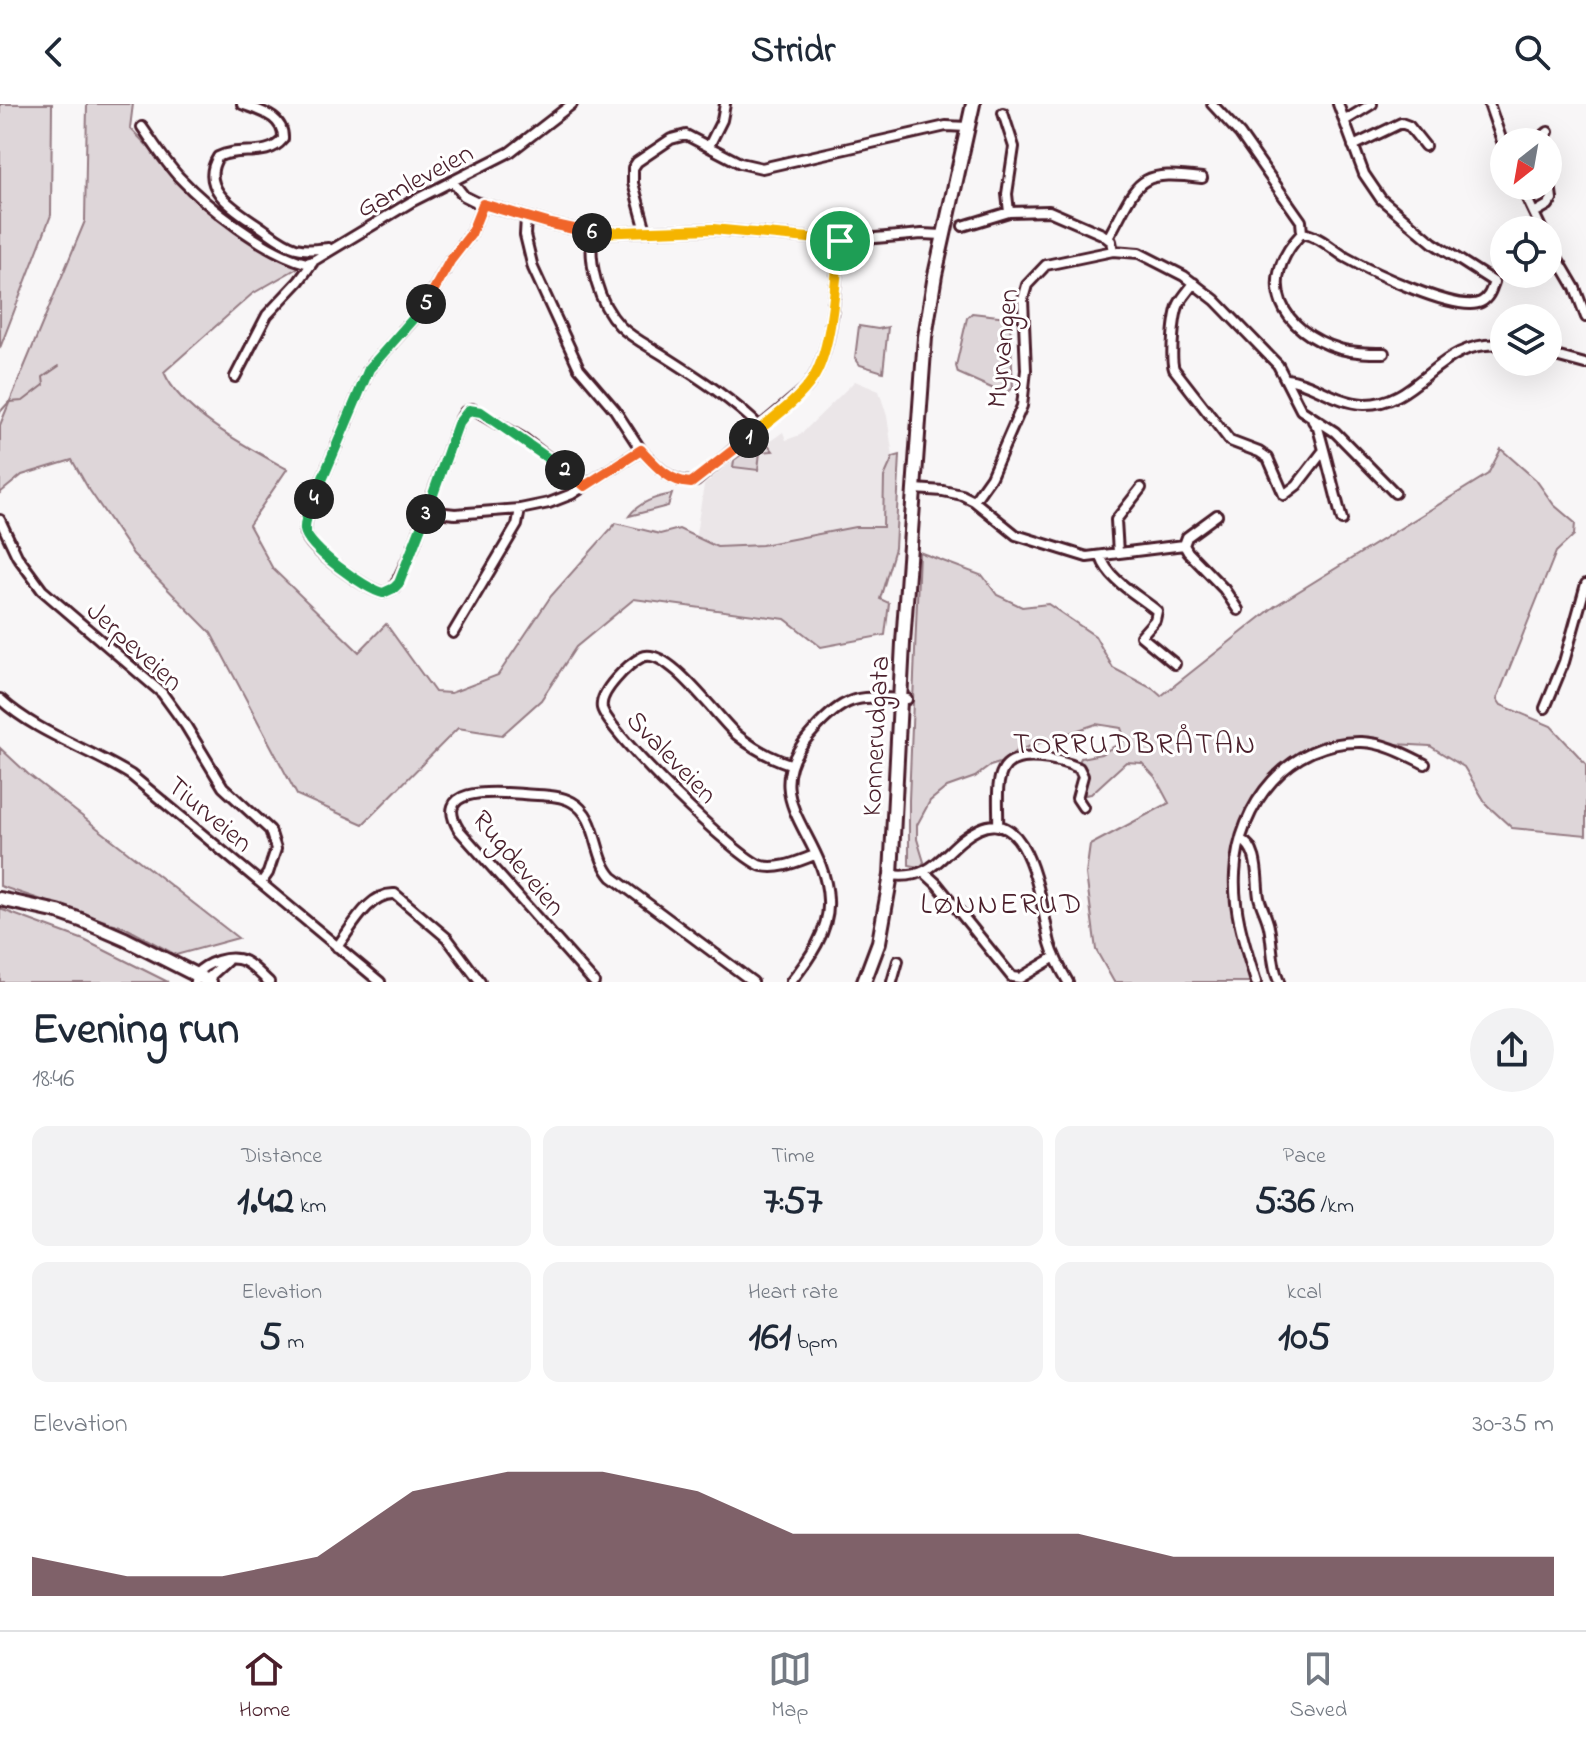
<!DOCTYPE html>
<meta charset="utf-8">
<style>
:root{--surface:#fff;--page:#f2f2f3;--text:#1f2937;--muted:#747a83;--line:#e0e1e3;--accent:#4a1f2b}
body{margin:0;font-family:"Indie Flower",sans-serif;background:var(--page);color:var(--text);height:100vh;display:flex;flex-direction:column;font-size:30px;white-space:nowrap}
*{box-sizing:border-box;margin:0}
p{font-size:26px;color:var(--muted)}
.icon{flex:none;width:44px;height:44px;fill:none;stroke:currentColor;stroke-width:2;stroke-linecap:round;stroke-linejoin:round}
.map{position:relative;height:878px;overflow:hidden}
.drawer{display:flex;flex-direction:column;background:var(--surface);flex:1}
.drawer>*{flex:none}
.needle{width:52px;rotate:211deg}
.fabs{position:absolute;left:1490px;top:24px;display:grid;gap:16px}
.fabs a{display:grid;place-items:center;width:72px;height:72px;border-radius:50%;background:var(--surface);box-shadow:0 8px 32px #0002;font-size:40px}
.pin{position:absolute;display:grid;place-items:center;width:68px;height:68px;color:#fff;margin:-34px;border:4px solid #fff;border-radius:50%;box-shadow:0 2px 8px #0007}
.km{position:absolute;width:40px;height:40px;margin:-20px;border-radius:50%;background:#222;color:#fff;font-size:22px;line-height:40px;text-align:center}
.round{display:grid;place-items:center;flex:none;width:84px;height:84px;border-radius:42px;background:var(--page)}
.overview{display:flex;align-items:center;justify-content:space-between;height:136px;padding:0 32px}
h1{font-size:44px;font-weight:700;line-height:60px}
.figures{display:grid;grid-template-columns:repeat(3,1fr);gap:12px;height:136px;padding:8px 32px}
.figures div{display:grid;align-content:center;border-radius:16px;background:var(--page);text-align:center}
.figures b{font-size:40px;font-weight:700}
.figures small{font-size:22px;font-weight:400}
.figures p{font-size:22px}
.chart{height:224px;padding:16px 32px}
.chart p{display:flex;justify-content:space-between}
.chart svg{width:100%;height:144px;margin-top:8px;fill:var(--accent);opacity:.7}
header{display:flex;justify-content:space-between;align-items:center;height:104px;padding:0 32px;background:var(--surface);font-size:36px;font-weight:700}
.menu{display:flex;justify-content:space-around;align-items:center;height:112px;border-top:2px solid var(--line);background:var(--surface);font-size:22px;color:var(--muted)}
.menu a{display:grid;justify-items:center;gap:4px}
.menu .active{color:var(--accent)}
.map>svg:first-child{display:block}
.built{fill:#ebe6e8}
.green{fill:#ded6d9;stroke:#947a82;stroke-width:2}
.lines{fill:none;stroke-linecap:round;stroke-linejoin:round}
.stream{stroke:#8f747b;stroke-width:2}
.minor-casing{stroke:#4a1f2b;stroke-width:14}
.secondary-casing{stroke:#4a1f2b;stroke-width:18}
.minor{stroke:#fff;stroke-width:8}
.secondary{stroke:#fff;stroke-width:12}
.split-1-casing{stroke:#fff;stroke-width:16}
.split-2-casing{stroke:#fff;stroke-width:16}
.split-3-casing{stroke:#fff;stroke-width:16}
.split-4-casing{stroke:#fff;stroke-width:16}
.split-5-casing{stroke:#fff;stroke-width:16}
.split-6-casing{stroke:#fff;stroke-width:16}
.split-7-casing{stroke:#fff;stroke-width:16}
.split-1{stroke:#f5b400;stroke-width:10}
.split-2{stroke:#f0652b;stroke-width:10}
.split-3{stroke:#22a559;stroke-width:10}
.split-4{stroke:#22a559;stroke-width:10}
.split-5{stroke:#22a559;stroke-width:10}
.split-6{stroke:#f0652b;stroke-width:10}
.split-7{stroke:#f5b400;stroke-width:10}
.labels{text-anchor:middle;stroke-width:6;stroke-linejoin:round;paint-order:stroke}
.street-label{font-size:28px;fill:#4a1f2b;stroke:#fff}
.neighbourhood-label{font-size:30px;letter-spacing:2px;fill:#4a1f2b;stroke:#fff}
</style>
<header><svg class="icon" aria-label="back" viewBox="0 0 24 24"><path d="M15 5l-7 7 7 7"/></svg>Stridr<svg class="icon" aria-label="search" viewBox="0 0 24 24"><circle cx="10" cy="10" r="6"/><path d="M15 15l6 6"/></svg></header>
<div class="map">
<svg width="1586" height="878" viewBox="0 0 1586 878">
<rect width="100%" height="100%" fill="#f8f6f7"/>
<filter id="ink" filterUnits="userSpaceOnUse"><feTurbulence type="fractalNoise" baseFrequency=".0125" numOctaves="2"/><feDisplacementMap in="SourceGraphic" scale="16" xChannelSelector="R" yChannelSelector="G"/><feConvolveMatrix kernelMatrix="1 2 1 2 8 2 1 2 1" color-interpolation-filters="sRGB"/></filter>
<g filter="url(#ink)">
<path class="built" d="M 855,277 L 879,287 L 887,312 L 893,353 L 884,373 L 884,423 L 854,423 L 761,441 L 717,443 L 695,436 L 704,381 L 760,332 L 769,338 L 783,328 L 786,336 L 800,331 Z"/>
<path class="green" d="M 0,0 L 52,0 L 51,111 L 0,244 Z
M 87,0 L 133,0 L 130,24 C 168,63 252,156 306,159 L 252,190 L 164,268 C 181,309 249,344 287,365 L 249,421 L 273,465 L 359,548 L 386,520 L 435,588 L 451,589 L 498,571 L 551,492 L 616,419 L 660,430 L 679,425 L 717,443 L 762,441 L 855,423 L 883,423 L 884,373 L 893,353 L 900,351 L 895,444 L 880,495 L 889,499 L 885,531 L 821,543 L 785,515 L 634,495 L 576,543 L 541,596 L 502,631 L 458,624 L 363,720 L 297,691 L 211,529 L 133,450 L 88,384 L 72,356 L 22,371 L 0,389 L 0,321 L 85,117 Z
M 972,209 L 1007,213 L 1010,217 L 1013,284 L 1005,290 L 958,269 L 956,262 L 967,214 Z
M 859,222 L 878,225 L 888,223 L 883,268 L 860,261 L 855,254 Z
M 763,334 L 773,347 L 760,348 L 758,366 L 733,363 L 734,356 Z
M 1501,345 L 1536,376 L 1554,401 L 1575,419 L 1574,431 L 1556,448 L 1497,595 L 1501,601 L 1551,622 L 1586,660 L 1586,731 L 1512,724 L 1487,701 L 1464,663 L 1430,642 L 1358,638 L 1333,641 L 1269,679 L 1252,706 L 1239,749 L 1237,810 L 1258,878 L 1114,878 L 1096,846 L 1086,770 L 1090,741 L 1169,699 L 1155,673 L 1142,659 L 1126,658 L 1091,690 L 1085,691 L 1086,671 L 1079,658 L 1081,654 L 1101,650 L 1125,636 L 1121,624 L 1096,620 L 1016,647 L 1003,658 L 990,662 L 975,673 L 947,683 L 930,697 L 917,721 L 917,735 L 924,758 L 920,763 L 909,761 L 909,696 L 919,448 L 983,472 L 997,491 L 1022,503 L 1048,500 L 1095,532 L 1113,564 L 1153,585 L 1161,592 L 1275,502 L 1488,370 Z
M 672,390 L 668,402 L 629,412 C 639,398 656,393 672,390 Z
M 0,644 L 28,670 L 238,834 L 176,851 L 126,824 L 0,782 Z
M 0,805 L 84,836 L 168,878 L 0,878 Z"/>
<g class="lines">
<path class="stream" d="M 0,308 L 9,298 L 23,297 L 44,281 L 43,273 L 59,262"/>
<g class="minor-casing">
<path id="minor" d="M 242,0 C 260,7 284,12 283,35 C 267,55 239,42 218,53 C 198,85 236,106 258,121 C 270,129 282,140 296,144 C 307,147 318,145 328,144
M 1212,0 L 1240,30 L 1301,117 L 1302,129 C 1255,178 1281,227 1340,245 C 1355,249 1369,249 1384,249
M 1489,0 L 1504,43
M 1003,9 L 1014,43 L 1007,90 L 1009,108
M 1344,17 L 1372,0
M 142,23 C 154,40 165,58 179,73 C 207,103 266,149 306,159 L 313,157 L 411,98 L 510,48 L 572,0
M 1543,38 L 1543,32 L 1548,28
M 709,42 L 722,16 L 725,0
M 1353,42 L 1401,19 L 1409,22 L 1425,42
M 453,78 L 464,92 L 476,98 L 551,120 L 592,129 L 713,125 L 840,137 L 922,130 L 943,131
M 1521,82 L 1542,126
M 483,100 L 471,130 L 450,157 L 424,203 L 369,265 L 310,404 C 308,412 303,421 306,430 C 310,446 367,486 383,489 L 394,484 L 413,444 L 458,320 L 465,308 L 472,305 L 524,335 L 585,382
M 1534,109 L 1548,101 L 1552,95 L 1548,64
M 963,122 L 1009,108 L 1049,107 L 1102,130 L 1111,137 L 1113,147
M 646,127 L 633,79 L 633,64 L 637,58 L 671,35 L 686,31 L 740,59 L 762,64 L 946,22 L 967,23
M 592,129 C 589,160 597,198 620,222 C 633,235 651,243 666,253 C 699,274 733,296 761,324
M 1302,129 C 1319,132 1331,144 1345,153 C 1368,166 1458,210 1481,198 C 1489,194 1491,186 1494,178 L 1433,139 L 1381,95 L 1364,70 L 1338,0
M 1108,134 C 1139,79 1133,65 1202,74
M 1548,138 L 1575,184 L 1586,213
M 1194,179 C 1189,186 1183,192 1179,200 C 1174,210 1170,254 1174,265 L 1230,337 L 1259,348 L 1268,354 L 1284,391 L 1297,381 L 1324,346 L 1318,324 L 1313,317
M 1548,250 L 1585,260
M 235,273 L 267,211 L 299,177 L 313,158
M 1287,275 C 1313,278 1336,299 1364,300 C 1421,301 1437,234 1504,241
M 641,346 C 655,361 673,382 696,377 L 805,285 C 835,252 834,181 840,137
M 1324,346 L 1342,416
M 915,385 L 943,387 L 962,391 L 974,397 L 1016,431 L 1087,453 L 1184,441
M 974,397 L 991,373 L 1022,302 L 1026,266 L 1023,195 L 1027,181 L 1046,161 L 1113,147 L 1139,149 L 1184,172 L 1215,196 L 1278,261 L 1301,306 L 1335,328 L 1395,389
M 427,407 L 455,410 L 520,405 L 549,399 L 572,390 L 641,346 L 615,306 L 579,264 L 533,164 L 525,131 L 526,113
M 0,416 L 17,452 L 42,486 L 162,589 L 186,622 L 223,683 L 270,726 L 276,745 L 268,769 L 261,779
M 1184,441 L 1188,448 L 1224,485 L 1238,506
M 1184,441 L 1187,433 L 1217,411
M 1118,449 L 1116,416 L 1141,384
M 1101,453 C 1109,477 1138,491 1157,507 L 1155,516 L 1141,532 L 1175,560
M 453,529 L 517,421 L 520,405
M 0,595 C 38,630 88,644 131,671 L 380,878
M 1545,604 L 1564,558 L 1586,480
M 790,660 C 771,654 753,644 737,631 C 718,615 667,541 642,553 C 628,560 599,588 602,604 C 607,627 738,756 762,762 C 780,766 798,757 815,751
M 998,722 C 999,705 995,680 1003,666 C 1015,644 1061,656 1079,664 L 1083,672 L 1077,694 L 1083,703
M 1241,736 C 1260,744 1256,777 1259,793 C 1261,803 1267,812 1269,823 C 1273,842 1271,860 1279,878
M 925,769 L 937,780 L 1012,873 L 1020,874 L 1055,853
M 891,771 C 939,777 943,742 979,725 C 1032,700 1042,809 1050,839 C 1054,853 1061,866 1068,878
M 337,843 C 351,825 369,788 395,790 L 447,834 L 480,878
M 205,877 L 227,857
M 195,878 L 196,870 C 206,859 229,850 244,857 C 254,862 261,871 269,878
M 594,878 L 459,726 C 430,680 501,689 523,690 C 538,692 558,690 572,698 C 599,713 593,752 612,773 L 753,878
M 791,878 C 809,855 830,827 828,796 C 826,728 750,694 814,626 C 848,589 858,593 907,595
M 892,878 L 898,857
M 1256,878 C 1245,842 1233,808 1235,770 C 1238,700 1289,636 1362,638 C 1385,639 1405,650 1425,660"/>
</g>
<g class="secondary-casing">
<path id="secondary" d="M 0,795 L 58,808 L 81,816 L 125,835 L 210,878
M 864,878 L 879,838 L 891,771 L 903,539 L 925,233 L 935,171 L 973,0"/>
</g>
<use href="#minor" class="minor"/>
<use href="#secondary" class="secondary"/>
</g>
</g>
<g class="lines" filter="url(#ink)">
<g class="split-1-casing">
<path id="split-1" d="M 749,334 C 770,316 797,298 812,276 C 833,246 835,174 840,137"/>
</g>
<g class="split-2-casing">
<path id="split-2" d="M 565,366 L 585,382 L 641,346 C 655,361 669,378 691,379 L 749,334"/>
</g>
<g class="split-3-casing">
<path id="split-3" d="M 426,410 L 458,320 L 469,306 L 481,308 L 565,366"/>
</g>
<g class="split-4-casing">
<path id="split-4" d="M 314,395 C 310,405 304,416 305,426 C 307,443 366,486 383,489 L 394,484 L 399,479 L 426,410"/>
</g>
<g class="split-5-casing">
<path id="split-5" d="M 314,395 L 369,265 L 426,200"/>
</g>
<g class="split-6-casing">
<path id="split-6" d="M 426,200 L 450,157 L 471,130 L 483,100 L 551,120 L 592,129"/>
</g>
<g class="split-7-casing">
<path id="split-7" d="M 592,129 L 713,125 L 840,137"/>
</g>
<use href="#split-1" class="split-1"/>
<use href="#split-2" class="split-2"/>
<use href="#split-3" class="split-3"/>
<use href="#split-4" class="split-4"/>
<use href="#split-5" class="split-5"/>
<use href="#split-6" class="split-6"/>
<use href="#split-7" class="split-7"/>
</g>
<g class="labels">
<g class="street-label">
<text transform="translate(414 75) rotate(-28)" y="10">Gamleveien</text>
<text transform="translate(1001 244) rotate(-84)" y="10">Myrvangen</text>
<text transform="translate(136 541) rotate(42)" y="10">Jerpeveien</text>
<text transform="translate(874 632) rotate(-87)" y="10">Konnerudgata</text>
<text transform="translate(673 652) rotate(46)" y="10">Svaleveien</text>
<text transform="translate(211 709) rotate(40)" y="10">Tiurveien</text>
<text transform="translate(520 758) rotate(50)" y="10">Rugdeveien</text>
</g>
<g class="neighbourhood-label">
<text x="1135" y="649">TORRUDBRÅTAN</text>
<text x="1002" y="809">LØNNERUD</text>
</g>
</g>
</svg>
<div class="fabs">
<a><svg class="needle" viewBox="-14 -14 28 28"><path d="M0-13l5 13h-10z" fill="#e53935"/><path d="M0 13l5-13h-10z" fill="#747a83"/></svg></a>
<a><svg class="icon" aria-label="locate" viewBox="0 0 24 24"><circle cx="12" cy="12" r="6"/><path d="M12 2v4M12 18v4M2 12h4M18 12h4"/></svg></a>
<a><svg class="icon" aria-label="layers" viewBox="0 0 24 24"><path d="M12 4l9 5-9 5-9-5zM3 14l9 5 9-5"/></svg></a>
</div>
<div class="pin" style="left:840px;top:137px;background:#1e9e55"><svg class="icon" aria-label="arrive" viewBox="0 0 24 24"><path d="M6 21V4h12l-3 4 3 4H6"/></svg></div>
<b class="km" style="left:749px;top:334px">1</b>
<b class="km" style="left:565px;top:366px">2</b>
<b class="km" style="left:426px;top:410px">3</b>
<b class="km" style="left:314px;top:395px">4</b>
<b class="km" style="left:426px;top:200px">5</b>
<b class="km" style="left:592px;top:129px">6</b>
</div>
<section class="drawer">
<div class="overview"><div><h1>Evening run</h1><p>18:46</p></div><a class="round"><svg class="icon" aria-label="share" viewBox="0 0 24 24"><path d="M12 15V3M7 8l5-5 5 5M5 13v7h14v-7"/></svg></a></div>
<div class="figures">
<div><p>Distance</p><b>1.42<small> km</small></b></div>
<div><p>Time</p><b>7:57</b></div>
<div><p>Pace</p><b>5:36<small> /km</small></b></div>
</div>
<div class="figures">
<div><p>Elevation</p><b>5<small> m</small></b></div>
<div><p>Heart rate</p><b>161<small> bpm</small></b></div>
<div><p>kcal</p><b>105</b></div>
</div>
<div class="chart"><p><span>Elevation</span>30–35 m</p>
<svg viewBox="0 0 160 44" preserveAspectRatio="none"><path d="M0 44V32L10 38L20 38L30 32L40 12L50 6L60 6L70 12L80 25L90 25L100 25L110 25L120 32L130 32L140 32L150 32L160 32V44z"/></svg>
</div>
</section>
<nav class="menu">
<a class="active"><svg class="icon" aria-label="home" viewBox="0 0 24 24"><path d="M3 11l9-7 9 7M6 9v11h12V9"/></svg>Home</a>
<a><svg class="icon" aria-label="map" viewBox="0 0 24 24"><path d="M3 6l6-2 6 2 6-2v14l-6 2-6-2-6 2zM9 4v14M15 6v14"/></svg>Map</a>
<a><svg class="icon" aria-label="saved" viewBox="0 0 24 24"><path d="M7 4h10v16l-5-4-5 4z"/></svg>Saved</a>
</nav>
